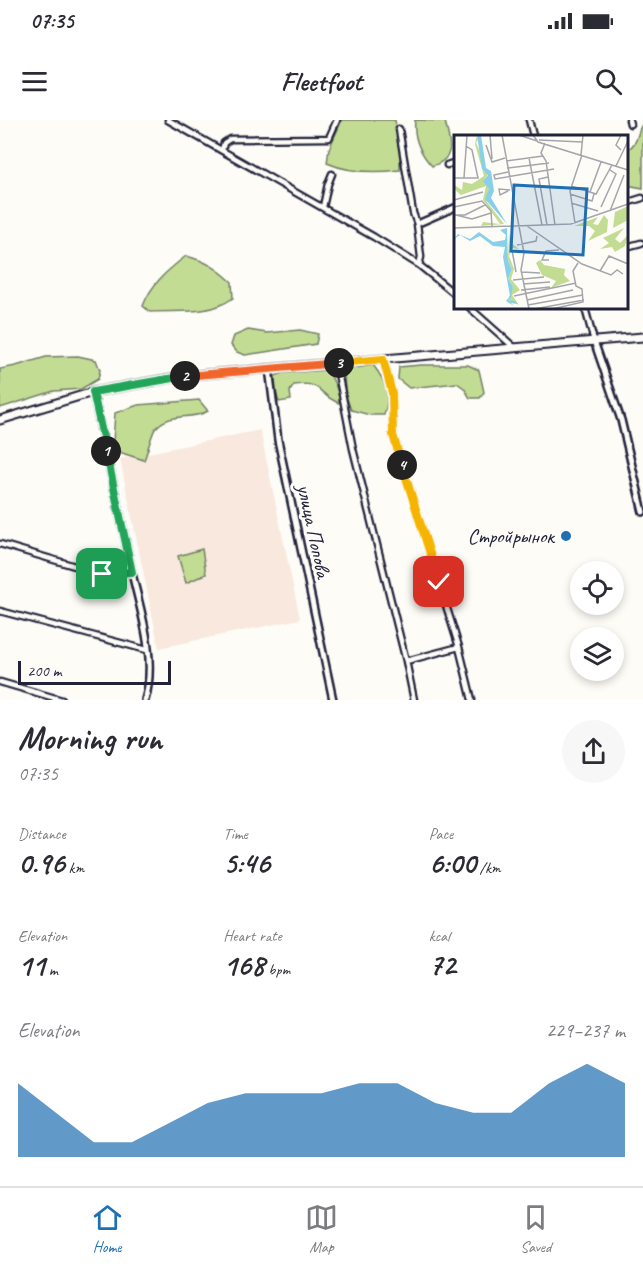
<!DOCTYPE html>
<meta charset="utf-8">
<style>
:root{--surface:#fff;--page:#f7f7f7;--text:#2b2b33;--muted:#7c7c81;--line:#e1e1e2;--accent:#1f6fb2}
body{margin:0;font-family:Caveat,sans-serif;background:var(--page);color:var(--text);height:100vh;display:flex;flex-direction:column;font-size:22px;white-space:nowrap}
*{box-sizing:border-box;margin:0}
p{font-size:20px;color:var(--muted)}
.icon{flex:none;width:33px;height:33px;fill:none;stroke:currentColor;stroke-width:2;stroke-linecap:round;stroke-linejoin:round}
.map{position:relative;height:580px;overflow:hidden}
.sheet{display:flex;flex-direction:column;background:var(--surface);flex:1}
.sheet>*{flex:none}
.fabs{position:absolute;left:570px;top:441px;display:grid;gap:12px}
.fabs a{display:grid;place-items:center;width:54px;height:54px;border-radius:50%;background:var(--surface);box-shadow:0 3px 9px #0003;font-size:30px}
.scale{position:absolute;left:18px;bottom:15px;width:153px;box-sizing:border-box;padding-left:6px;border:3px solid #22223b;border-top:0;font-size:16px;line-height:21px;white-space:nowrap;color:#22223b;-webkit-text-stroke:4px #fdfcf7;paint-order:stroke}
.pin{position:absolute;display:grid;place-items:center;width:51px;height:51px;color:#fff;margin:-26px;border-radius:12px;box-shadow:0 3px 9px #0006}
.km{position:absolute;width:30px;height:30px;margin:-15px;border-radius:50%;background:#222;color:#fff;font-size:16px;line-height:30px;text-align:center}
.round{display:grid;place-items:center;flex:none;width:63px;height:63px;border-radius:32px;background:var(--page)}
.head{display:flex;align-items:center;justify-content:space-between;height:102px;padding:0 18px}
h1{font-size:33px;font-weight:800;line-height:45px}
.metrics{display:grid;grid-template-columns:repeat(3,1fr);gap:9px;height:102px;padding:6px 18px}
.metrics div{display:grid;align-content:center}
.metrics b{font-size:30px;font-weight:800}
.metrics small{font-size:16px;font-weight:400}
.metrics p{font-size:16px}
.chart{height:168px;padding:12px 18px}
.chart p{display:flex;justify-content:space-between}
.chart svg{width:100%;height:108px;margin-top:6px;fill:var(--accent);opacity:.7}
.status{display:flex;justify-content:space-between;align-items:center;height:42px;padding:0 30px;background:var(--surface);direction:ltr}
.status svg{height:16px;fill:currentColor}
header{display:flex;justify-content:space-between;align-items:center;height:78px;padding:0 18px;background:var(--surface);font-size:27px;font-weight:800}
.tab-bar{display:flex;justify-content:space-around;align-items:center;height:84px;border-top:2px solid var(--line);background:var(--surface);font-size:16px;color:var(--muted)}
.tab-bar a{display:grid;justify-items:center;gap:3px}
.tab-bar .active{color:var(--accent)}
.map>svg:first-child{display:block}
.built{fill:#f8e8dd}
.green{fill:#c3dc93;stroke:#727f67;stroke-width:1.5}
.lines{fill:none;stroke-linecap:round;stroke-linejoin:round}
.minor-casing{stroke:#22223b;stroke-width:9}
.tertiary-casing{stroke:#22223b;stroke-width:10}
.primary-casing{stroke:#22223b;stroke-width:11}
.minor{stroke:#fdfcf7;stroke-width:4.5}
.tertiary{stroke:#fdfcf7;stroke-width:5}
.primary{stroke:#fdfcf7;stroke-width:7}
.split-1-casing{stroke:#fff;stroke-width:12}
.split-2-casing{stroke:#fff;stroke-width:12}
.split-3-casing{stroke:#fff;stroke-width:12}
.split-4-casing{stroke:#fff;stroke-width:12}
.split-5-casing{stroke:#fff;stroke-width:12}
.split-1{stroke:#22a559;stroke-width:8}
.split-2{stroke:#22a559;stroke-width:8}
.split-3{stroke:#f0652b;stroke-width:8}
.split-4{stroke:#f5b400;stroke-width:8}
.split-5{stroke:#f5b400;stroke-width:8}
.poi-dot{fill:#1f6fb2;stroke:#fdfcf7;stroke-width:2}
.labels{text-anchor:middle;stroke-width:6;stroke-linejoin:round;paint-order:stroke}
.street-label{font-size:21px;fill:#22223b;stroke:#fdfcf7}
.poi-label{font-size:21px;fill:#22223b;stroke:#fdfcf7;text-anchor:end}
.inset-road{fill:none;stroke:#a5a5ac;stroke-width:1.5}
.view{fill:#1f6fb2;fill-opacity:0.15;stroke:#1f6fb2;stroke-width:3}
.inset-edge{fill:none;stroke:#22223b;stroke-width:3}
</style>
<div class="status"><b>07:35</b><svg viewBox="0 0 49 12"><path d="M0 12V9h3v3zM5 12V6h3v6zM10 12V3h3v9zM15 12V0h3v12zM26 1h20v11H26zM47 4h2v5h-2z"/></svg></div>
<header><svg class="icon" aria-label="menu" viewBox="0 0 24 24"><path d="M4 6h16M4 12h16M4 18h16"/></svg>Fleetfoot<svg class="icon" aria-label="search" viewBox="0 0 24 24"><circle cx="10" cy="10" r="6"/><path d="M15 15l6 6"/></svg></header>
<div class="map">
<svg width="643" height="580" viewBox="0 0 643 580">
<rect width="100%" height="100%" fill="#fdfcf7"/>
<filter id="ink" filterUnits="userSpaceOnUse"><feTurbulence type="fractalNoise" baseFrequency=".0167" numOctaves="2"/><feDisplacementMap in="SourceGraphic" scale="12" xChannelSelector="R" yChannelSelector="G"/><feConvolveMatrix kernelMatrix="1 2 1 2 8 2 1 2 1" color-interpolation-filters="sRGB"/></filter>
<g filter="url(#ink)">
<path class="built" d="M 260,310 L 300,499 L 159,528 L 120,339 Z"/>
<path class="green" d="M 342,0 L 395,0 L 400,33 L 400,50 C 375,53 350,53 327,43 L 329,29 Z
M 415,0 L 445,1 C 449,21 458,38 432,46 C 420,33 413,18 415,0 Z
M 643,3 L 643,68 L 627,65 L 626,31 C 641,21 635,14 643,3 Z
M 186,136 C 206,141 217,148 232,162 L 233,178 C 208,196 180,190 150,192 L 143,186 C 151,164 168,150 186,136 Z
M 248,210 L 267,213 L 300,210 L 318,214 L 316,224 L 245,235 L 237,232 L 231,225 L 234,216 Z
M 78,236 L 96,240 L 100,250 L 98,259 L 81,269 L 54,271 L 0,288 L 0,249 L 16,246 L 46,237 Z
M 373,245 C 386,261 391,276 384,295 L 370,295 L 351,290 L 345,273 L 344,250 Z
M 421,245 L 468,245 L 479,250 L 484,272 L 480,278 L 470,278 L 464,268 L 457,263 L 409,268 L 398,259 L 399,247 Z
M 327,250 C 333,259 340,272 339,283 C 317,275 324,261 294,265 L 290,271 L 291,280 L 279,282 L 275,270 L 275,256 L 283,253 Z
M 199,280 L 208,291 C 192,301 169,291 155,309 C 152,313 147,333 144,340 L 122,333 L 113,322 L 115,293 L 138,285 Z
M 202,429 L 206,454 L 186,463 L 178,436 Z"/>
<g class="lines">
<g class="minor-casing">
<path id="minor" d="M 168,0 L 374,117 L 419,145 L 456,175
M 529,0 L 533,16
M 629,0 L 630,4
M 399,9 L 413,93 L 417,104
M 222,30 L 224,23 L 230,19 L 329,18 L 337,0
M 447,45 L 456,42
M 626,83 L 642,78
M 323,87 L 328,64 L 332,54
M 626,127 L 641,123
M 419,145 L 421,137 L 417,104 L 456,87
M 470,188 L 515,228
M 585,188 L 594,221
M 383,239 L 392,273 L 393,315 L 459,527 L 472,580
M 336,243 L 353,329 L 406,541 L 414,580
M 0,424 L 102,454 L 132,452
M 0,491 L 147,530
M 406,541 L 459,527
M 0,562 L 62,580"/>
</g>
<g class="tertiary-casing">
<path id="tertiary" d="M 594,221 L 621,300 L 643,392
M 269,248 L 278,320 L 333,580
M 93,272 C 106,333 120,392 132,453 C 141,493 157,539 145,580"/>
</g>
<g class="primary-casing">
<path id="primary" d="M 0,300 L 93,272 L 183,256 L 643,217"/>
</g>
<use href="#minor" class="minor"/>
<use href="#tertiary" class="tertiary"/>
<use href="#primary" class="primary"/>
</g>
</g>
<g class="lines" filter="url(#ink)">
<g class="split-1-casing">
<path id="split-1" d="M 102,454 L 132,452 L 106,331"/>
</g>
<g class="split-2-casing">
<path id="split-2" d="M 106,331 L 93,272 L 185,256"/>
</g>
<g class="split-3-casing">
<path id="split-3" d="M 185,256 L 339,243"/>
</g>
<g class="split-4-casing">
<path id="split-4" d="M 339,243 L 383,239 L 392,273 L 393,315 L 402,345"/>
</g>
<g class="split-5-casing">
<path id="split-5" d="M 402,345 L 439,462"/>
</g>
<use href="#split-1" class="split-1"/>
<use href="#split-2" class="split-2"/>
<use href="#split-3" class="split-3"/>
<use href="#split-4" class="split-4"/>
<use href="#split-5" class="split-5"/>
</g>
<circle class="poi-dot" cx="566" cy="416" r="6"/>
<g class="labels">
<g class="street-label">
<text transform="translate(314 411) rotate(78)" y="7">улица Попова</text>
</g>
<g class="poi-label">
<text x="554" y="423">Стройрынок</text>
</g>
</g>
<g transform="translate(454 15)">
<rect width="174" height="174" fill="#fdfcf7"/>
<path d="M 23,0 L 24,4 L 22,8 L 27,19 L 28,34 L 34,39 L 30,45 L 35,54 L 33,67 L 50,89 L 27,91 L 29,87 L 46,89 L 29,65 L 32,51 L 7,60 L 0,54 L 0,50 L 8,55 L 9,47 L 18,49 L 30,41 L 21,9 ZM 174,71 L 174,85 L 159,93 L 161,77 ZM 150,80 L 154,85 L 153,97 L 134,106 L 141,96 L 135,91 L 120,91 L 144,82 L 139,89 L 144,90 ZM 170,93 L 161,104 L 166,108 L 174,100 L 171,111 L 161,117 L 158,112 L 146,114 L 155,108 L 149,103 ZM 55,96 L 56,107 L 65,114 L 58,113 L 55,121 L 60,134 L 57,144 L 66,155 L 58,160 L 65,170 L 54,165 L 59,151 L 54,144 L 58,134 L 54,126 ZM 86,125 L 90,130 L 111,134 L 110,140 L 116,146 L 97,153 L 102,146 L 88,140 L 82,128 Z" fill="#c3dc93"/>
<path d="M 23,0 L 27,0 L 32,33 L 37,36 L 40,56 L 37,63 L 53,89 L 31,64 L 35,54 L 29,46 L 34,40 L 28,34 ZM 53,93 L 54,126 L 58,134 L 54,144 L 59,151 L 57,162 L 54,165 L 61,166 L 63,169 L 57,168 L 60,171 L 52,166 L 56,161 L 49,122 L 51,112 L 39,111 L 26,101 L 16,106 L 6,100 L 0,104 L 4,99 L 16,104 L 25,97 L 39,107 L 51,105 L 52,100 L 46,95 Z" fill="#88d0e9"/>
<path class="inset-road" d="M 36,0 L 38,24M 48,0 L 70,118 L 67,135 L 75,174M 65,0 L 83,6M 79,0 L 84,7 L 174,35M 85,5 L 128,7M 91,8 L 87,18 L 92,26 L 101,90M 32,10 L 38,27 L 51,23M 167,15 L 162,10 L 167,0M 127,20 L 129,0M 75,23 L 88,90M 52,26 L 89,21M 162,31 L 174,6M 53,33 L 95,28M 54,37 L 40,40 L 41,44 L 100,34M 0,43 L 24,43 L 18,15 L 12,11M 10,43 L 13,0M 117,51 L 142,59 L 158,30M 54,56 L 46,60 L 45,54 L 56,55M 136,57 L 147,27M 116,59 L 138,66 L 140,59M 0,65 L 29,57M 117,68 L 144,76M 0,72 L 28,66 L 37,76 L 38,92M 147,72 L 162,39 L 156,35M 156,76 L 170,40M 0,80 L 11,80 L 31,70M 2,80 L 18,84 L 37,78M 121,88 L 116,56 L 128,20M 93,90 L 85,44 L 94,42M 73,91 L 128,129 L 157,140 L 163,135 L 169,139M 0,93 L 117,89 L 174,69M 63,110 L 82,106 L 83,101M 58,115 L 62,137M 95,125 L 88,125 L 92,116 L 105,115M 146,136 L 155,121 L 174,129M 68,137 L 86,138M 59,145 L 90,142M 69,149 L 96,147M 67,155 L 96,152M 60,161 L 122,148M 73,165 L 119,155M 74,170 L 129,160M 80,174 L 130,165M 98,174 L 129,167 L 128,154 L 122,151 L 119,136 L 124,128"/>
<path class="view" d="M 60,50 L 133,54 L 129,120 L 57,116 Z"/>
<rect width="174" height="174" class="inset-edge"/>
</g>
</svg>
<div class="fabs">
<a><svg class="icon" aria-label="locate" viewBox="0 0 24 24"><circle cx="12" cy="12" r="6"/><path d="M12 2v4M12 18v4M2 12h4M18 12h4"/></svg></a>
<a><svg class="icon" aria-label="layers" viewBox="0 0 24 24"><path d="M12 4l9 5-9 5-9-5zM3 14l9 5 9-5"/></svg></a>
</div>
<div class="scale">200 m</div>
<div class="pin" style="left:102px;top:454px;background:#1e9e55"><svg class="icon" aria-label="arrive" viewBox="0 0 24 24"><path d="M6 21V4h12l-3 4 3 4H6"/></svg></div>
<div class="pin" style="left:439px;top:462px;background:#d93025"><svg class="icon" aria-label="check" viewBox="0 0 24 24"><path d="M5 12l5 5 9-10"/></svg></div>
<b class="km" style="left:106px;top:331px">1</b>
<b class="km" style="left:185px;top:256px">2</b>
<b class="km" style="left:339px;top:243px">3</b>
<b class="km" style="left:402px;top:345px">4</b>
</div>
<section class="sheet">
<div class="head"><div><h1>Morning run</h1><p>07:35</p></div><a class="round"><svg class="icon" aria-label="share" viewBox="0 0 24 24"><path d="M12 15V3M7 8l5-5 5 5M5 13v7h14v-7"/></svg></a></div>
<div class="metrics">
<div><p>Distance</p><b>0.96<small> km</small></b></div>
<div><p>Time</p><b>5:46</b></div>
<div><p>Pace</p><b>6:00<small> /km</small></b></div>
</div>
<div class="metrics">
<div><p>Elevation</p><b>11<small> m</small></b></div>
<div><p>Heart rate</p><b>168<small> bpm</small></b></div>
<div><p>kcal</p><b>72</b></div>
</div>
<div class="chart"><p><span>Elevation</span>229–237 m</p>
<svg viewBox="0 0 160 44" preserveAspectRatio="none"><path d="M0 44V14L10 26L20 38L30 38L40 30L50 22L60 18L70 18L80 18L90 14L100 14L110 22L120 26L130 26L140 14L150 6L160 14V44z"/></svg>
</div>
</section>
<nav class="tab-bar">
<a class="active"><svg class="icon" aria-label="home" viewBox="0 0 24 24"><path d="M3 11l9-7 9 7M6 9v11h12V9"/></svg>Home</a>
<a><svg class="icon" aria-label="map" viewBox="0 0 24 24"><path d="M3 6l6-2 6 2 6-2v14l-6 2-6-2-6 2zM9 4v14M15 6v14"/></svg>Map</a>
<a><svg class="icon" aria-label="saved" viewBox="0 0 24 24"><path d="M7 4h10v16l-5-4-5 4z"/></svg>Saved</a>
</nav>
